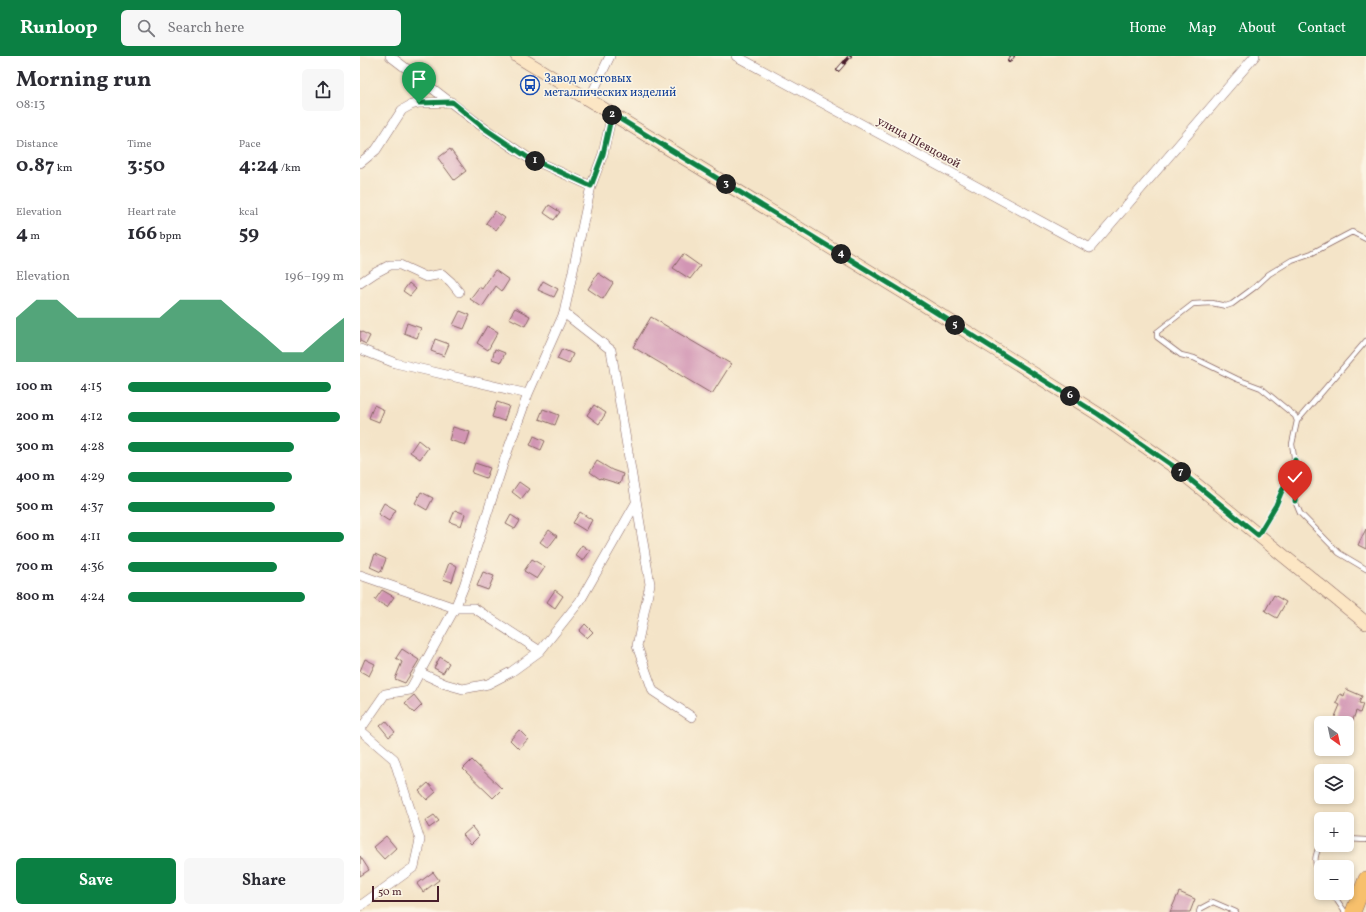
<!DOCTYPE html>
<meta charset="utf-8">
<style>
:root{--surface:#fff;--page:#f7f7f7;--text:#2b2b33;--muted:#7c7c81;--accent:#0b8043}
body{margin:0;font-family:Vollkorn,serif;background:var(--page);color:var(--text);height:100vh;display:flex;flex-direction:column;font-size:15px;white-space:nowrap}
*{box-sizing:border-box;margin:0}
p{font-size:13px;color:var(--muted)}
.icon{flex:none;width:22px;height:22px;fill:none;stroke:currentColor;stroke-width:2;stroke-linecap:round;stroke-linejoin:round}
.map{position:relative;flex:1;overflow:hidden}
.side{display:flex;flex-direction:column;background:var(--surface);width:360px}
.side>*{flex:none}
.needle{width:26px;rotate:147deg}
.fabs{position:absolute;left:954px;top:660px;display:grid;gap:8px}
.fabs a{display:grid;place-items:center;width:40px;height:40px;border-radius:6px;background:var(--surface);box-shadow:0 2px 6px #0003;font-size:20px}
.scale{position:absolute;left:12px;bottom:10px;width:67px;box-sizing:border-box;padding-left:4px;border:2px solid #4a1f2b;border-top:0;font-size:11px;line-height:14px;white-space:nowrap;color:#4a1f2b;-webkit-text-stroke:3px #fcf5e5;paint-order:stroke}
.pin{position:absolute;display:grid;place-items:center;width:34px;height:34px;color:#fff;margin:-41px -17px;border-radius:50% 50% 50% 0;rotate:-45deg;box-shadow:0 0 4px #0007}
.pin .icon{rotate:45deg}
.km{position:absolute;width:20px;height:20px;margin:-10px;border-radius:50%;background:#222;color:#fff;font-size:11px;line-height:20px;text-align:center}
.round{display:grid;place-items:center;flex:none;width:42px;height:42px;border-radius:6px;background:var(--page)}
.headline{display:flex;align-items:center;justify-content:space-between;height:68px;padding:0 16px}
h1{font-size:22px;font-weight:700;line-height:30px}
.figures{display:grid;grid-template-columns:repeat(3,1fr);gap:6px;height:68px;padding:4px 16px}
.figures div{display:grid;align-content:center}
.figures b{font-size:20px;font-weight:700}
.figures small{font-size:11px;font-weight:400}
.figures p{font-size:11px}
.chart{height:112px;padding:8px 16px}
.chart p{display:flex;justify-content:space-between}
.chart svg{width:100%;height:72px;margin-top:4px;fill:var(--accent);opacity:.7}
.cta{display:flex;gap:8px;margin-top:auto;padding:8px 16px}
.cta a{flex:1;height:46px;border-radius:6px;background:var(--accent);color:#fff;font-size:16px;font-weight:700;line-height:46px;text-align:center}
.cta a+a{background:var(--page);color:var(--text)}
ul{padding:0 16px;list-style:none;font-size:13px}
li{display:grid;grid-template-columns:64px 48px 1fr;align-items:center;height:30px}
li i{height:10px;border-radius:5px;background:var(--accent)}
header{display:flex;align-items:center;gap:24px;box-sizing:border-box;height:56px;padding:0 20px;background:var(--accent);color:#fff}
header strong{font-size:19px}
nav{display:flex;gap:22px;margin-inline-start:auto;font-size:14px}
.search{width:280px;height:36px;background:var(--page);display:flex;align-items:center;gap:10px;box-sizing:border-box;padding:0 14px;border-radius:6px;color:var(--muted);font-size:15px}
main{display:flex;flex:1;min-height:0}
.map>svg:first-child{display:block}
.building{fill:#d295b4}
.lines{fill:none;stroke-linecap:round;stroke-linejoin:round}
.lane-casing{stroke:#866462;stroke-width:6}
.street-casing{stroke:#866462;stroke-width:10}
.secondary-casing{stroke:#866462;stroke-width:14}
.primary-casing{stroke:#866462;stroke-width:16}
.lane{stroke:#fff;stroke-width:4.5}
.street{stroke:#fff;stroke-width:9}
.secondary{stroke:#fce6c4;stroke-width:13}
.primary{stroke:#f7c06c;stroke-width:15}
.rail-casing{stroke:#4a1f2b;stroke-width:4}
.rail{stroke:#fcf5e5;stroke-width:2.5;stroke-dasharray:8;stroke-linecap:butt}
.route-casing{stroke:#fff;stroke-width:8}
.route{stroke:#0b8043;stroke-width:5}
.labels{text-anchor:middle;stroke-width:3;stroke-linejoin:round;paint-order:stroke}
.transit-label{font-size:12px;fill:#164399;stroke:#fcf5e5;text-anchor:start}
.street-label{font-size:12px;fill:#4a1f2b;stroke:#fcf5e5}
</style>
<header>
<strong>Runloop</strong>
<div class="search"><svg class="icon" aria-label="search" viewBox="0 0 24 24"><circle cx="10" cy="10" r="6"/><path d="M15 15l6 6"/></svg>Search here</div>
<nav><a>Home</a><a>Map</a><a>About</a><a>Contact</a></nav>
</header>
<main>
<section class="side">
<div class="headline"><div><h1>Morning run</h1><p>08:13</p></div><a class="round"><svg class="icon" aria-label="share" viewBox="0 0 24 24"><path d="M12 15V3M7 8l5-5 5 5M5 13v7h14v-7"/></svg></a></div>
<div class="figures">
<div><p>Distance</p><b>0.87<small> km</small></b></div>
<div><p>Time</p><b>3:50</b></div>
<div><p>Pace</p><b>4:24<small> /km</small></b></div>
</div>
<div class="figures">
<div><p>Elevation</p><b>4<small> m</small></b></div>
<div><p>Heart rate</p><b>166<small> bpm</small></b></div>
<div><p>kcal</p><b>59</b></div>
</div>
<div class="chart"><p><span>Elevation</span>196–199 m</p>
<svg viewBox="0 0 160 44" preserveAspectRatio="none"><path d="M0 44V17L10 6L20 6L30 17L40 17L50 17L60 17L70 17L80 6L90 6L100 6L110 17L120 27L130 38L140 38L150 27L160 17V44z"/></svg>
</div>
<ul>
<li><b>100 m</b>4:15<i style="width:94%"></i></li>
<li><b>200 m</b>4:12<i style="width:98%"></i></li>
<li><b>300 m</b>4:28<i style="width:77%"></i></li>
<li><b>400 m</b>4:29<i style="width:76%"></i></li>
<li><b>500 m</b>4:37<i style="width:68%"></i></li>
<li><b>600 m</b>4:11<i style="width:100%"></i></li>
<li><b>700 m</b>4:36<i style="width:69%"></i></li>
<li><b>800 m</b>4:24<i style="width:82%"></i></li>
</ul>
<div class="cta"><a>Save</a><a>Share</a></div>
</section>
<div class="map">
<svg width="1006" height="856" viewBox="0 0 1006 856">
<rect width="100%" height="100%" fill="#fcf5e5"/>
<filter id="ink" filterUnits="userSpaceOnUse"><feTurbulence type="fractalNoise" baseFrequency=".025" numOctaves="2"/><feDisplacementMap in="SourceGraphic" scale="8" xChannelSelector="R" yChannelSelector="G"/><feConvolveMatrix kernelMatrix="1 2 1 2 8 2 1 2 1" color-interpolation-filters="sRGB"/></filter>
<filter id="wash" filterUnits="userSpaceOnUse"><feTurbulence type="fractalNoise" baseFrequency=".012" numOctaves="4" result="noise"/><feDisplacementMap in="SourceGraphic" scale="16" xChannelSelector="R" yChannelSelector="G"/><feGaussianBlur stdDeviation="0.9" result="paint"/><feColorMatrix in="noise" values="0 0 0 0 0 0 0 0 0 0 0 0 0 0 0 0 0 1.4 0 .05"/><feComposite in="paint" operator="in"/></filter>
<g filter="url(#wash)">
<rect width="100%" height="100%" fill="#f4e4c8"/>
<g id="blocks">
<path class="building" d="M 90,93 L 106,115 L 94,124 L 78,102 Z
M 189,149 L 200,156 L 194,164 L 184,157 Z
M 135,155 L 145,162 L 136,174 L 126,167 Z
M 323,198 L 340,210 L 330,223 L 313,212 Z
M 135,214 L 149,224 L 142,235 L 136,230 L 122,251 L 110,243 L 119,231 L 122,233 Z
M 238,217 L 253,227 L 243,243 L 228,233 Z
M 183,225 L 198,233 L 194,241 L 178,234 Z
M 49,227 L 56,233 L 50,240 L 43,235 Z
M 155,252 L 170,260 L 165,270 L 149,262 Z
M 100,255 L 110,259 L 104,273 L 93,269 Z
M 291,261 L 371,308 L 352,338 L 273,291 Z
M 47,267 L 61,272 L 57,282 L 44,277 Z
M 127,270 L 138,276 L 128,294 L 117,287 Z
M 0,275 L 10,280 L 6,288 L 0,285 Z
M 75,283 L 89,288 L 84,300 L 71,295 Z
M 135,293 L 145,297 L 141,306 L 132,303 Z
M 202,293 L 213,298 L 209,308 L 197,303 Z
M 137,346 L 149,350 L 144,365 L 132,361 Z
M 14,349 L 24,354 L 19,366 L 9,362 Z
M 234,349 L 246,357 L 239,368 L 227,359 Z
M 183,353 L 199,359 L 195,369 L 179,363 Z
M 93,371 L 110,376 L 106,389 L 89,384 Z
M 174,380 L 185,385 L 181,394 L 170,389 Z
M 58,384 L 68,392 L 60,403 L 50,396 Z
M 237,405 L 252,414 L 263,418 L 260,428 L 240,422 L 240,423 L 230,416 Z
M 115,407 L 130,412 L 126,422 L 112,417 Z
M 159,426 L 169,433 L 161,443 L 152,436 Z
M 61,436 L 73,442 L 67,454 L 55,447 Z
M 24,447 L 36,454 L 29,465 L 18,458 Z
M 95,454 L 105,458 L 101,470 L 90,466 Z
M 220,456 L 232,464 L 226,475 L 213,467 Z
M 151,459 L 160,465 L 155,473 L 146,468 Z
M 1006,473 L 1006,493 L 998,489 Z
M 189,474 L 197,480 L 188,492 L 180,486 Z
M 222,489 L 230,495 L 223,505 L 215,499 Z
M 15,498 L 26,503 L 21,516 L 10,511 Z
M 172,503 L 185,511 L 177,523 L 164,515 Z
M 89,507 L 97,510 L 92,526 L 83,523 Z
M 123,516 L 134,520 L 128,534 L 117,530 Z
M 22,534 L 34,541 L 27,551 L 15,544 Z
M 195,534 L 203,540 L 195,552 L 187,546 Z
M 914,539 L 926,546 L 917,562 L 905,555 Z
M 225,568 L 233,576 L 227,582 L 219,575 Z
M 42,593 L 59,604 L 45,627 L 35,623 L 42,606 L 36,602 Z
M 80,601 L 89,607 L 83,617 L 74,612 Z
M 5,603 L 15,608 L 9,620 L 0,615 Z
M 986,633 L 1002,640 L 999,647 L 1003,648 L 1000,657 L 996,655 L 991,670 L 987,668 L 987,667 L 974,663 L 980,649 L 976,647 L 980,638 L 984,640 Z
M 54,639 L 62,649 L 54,657 L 45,647 Z
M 26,665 L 35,676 L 29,681 L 20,670 Z
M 159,674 L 168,683 L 159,693 L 150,684 Z
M 112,704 L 142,733 L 133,742 L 103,713 Z
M 68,727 L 76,736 L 67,744 L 59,735 Z
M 74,759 L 79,765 L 69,772 L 65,765 Z
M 112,771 L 119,780 L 111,788 L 103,779 Z
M 26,780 L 36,792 L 24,803 L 13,791 Z
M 0,800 L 9,814 L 0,820 Z
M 73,816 L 79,824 L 63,836 L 57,828 Z
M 819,836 L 835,843 L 830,856 L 810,856 Z"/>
</g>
</g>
<g filter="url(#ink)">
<use href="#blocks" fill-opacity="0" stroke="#866462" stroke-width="1"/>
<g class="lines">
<g class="lane-casing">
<path id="lane" d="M 1006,183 L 992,176 L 952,197 L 932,204 L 909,218 L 895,231 L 872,248 L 866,250 L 852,247 L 833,248 L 797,276 L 797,281 L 821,299 L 834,302 L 877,323 L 901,332 L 935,360 L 937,365 L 932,388 L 937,420 L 935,445 L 940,457 L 979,497 L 1006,513
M 937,365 L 1006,285
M 899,478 L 916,449 L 935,404
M 987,783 L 1006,784
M 961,787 C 954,800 953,808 961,820
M 972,837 L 985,856
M 839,856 L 840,853 L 853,846 L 876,856"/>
</g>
<g class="street-casing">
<path id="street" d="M 30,0 L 124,72 L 167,101 L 231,130
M 376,0 L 730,192 L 895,0
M 229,44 L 250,0
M 252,58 L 243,98 L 231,130 L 204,257 L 251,294 L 290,528 L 277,590 L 293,635 L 332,661
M 0,107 L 16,94 L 42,54 L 51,49 L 59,47 L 91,46
M 0,227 L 15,217 L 30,209 L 40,209 L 66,221 L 82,218 L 91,226 L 99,236
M 0,293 L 35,307 L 168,338 L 204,257
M 0,519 L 95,552 L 114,552 L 180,595 L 220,545 L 276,447
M 59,616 L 85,628 L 103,633 L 128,628 L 151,616 L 180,595
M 0,850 L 54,811 L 60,784 L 34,703 L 0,674 L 25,638 L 50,634 L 95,552 L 104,530 L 144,405 L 168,338"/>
</g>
<g class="secondary-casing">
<path id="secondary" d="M 157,0 L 553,242 L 738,358 L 816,412 L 1006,567"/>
</g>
<g class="primary-casing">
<path id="primary" d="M 993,856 L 1006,823"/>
</g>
<use href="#lane" class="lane"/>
<use href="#street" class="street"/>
<use href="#secondary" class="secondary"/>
<use href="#primary" class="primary"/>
<g class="rail-casing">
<path id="rail" d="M 649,5 L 653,0
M 478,14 L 490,0"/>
</g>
<use href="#rail" class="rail"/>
</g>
</g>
<g class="lines" filter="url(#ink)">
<g class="route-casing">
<path id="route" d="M 59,47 L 92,46 L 124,72 L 167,101 L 231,130 L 243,98 L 252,58 L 553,242 L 738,358 L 816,412 L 898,479 L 916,449 L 935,404 L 937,420 L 935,445"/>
</g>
<use href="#route" class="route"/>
</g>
<defs>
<g id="bus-ring" transform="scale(1)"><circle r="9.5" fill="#fcf5e5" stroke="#1a4fb4" stroke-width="1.5"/><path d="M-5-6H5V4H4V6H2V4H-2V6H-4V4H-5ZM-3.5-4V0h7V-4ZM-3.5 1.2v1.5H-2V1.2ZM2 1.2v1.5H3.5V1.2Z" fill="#1a4fb4"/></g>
</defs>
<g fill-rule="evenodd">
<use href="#bus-ring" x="170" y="29"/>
</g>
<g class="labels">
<g class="transit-label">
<text x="184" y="26">Завод мостовых<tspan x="184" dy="14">металлических изделий</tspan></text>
</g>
<g class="street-label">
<text transform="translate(559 86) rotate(29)" y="4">улица Шевцовой</text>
</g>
</g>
</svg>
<div class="fabs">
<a><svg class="needle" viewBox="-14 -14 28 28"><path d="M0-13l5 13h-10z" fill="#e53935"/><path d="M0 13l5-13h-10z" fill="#7c7c81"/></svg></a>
<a><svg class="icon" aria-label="layers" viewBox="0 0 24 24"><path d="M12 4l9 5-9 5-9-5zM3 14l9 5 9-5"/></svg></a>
<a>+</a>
<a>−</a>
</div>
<div class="scale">50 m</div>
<div class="pin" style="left:59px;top:47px;background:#1e9e55"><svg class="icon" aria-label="arrive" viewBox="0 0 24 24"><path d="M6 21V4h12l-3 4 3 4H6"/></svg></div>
<div class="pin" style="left:935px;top:445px;background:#d93025"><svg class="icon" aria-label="check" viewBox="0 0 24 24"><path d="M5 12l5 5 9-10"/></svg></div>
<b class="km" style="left:175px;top:105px">1</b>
<b class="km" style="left:252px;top:59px">2</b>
<b class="km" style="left:366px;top:128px">3</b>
<b class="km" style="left:481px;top:198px">4</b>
<b class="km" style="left:595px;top:269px">5</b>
<b class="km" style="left:710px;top:340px">6</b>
<b class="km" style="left:821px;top:416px">7</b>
</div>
</main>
